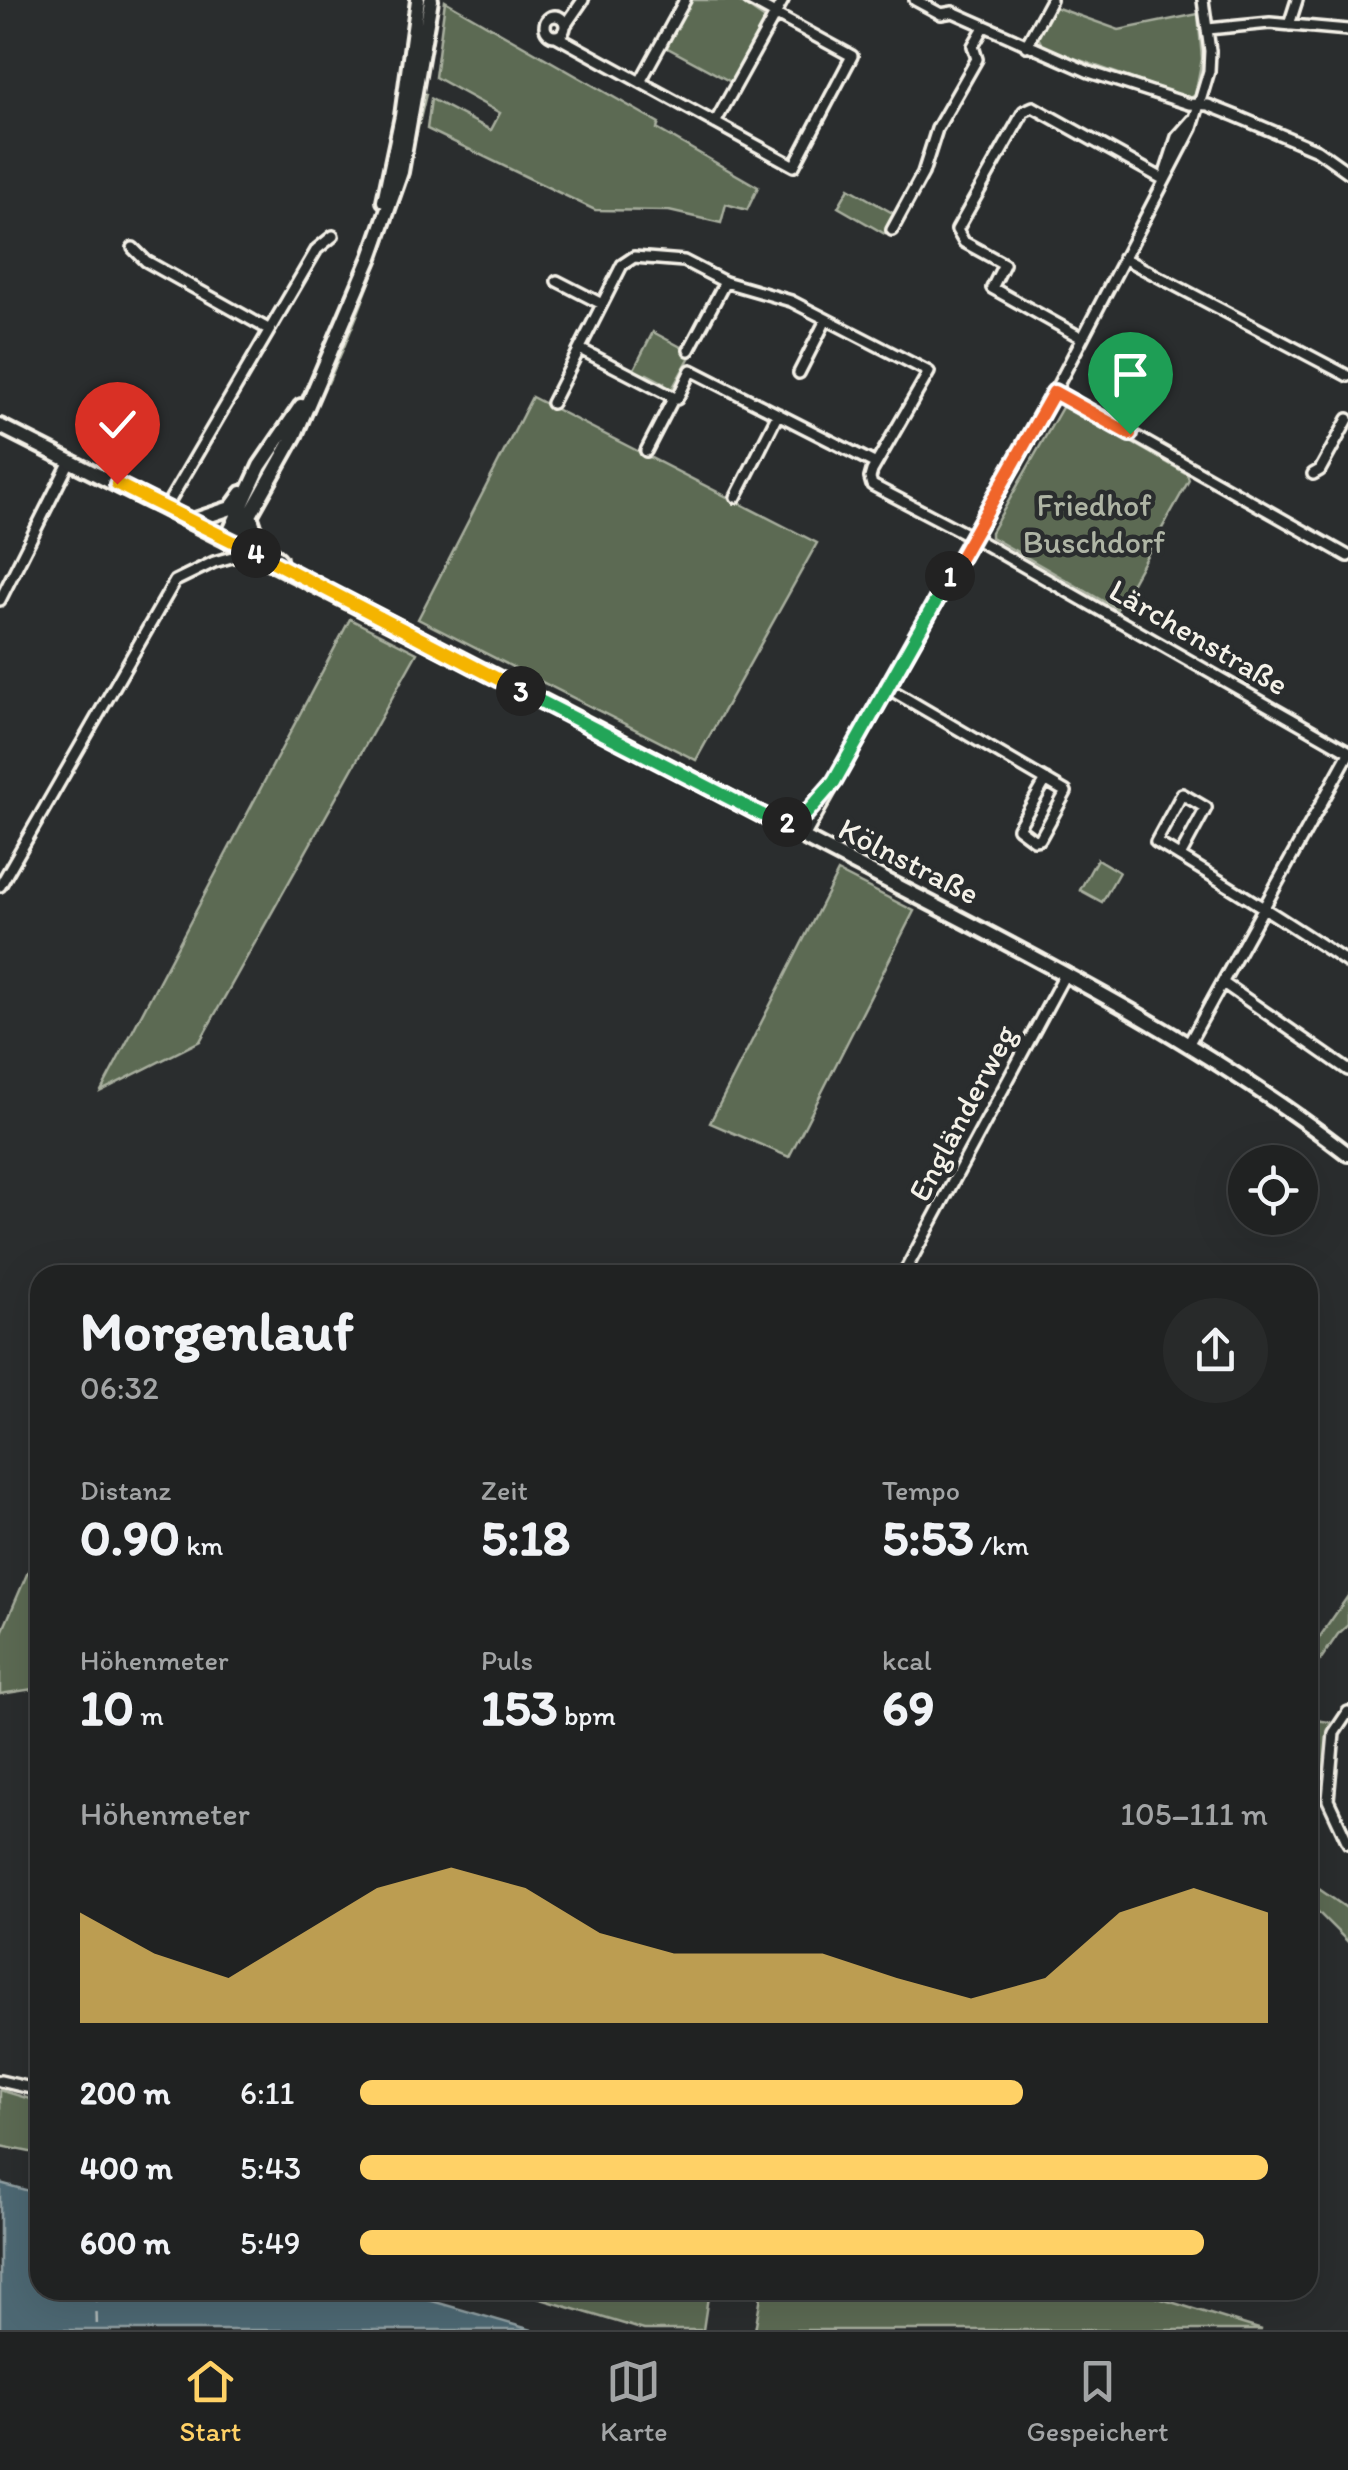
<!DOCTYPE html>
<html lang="de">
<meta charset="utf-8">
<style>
:root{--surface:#202222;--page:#282a2a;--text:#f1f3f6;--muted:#a2a4a5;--line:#3d3f40;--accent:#ffd166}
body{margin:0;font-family:Itim,sans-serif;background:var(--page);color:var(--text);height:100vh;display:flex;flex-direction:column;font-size:38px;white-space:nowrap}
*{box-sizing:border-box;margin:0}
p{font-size:32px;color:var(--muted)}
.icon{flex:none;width:55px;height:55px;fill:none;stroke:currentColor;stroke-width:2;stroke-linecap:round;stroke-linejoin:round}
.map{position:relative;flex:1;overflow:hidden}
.side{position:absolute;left:30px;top:1265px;width:1288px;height:1035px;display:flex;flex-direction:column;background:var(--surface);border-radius:30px;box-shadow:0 10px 40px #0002,0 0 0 2px var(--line)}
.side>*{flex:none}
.tools{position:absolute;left:1228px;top:1145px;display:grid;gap:20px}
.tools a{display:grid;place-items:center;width:90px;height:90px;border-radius:50%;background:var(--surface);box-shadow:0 10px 40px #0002,0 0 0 2px var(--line);font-size:50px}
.pin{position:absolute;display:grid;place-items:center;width:85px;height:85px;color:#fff;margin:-102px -42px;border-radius:50% 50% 50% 0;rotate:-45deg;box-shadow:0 0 10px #0007}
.pin .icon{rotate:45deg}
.km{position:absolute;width:50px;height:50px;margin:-25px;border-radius:50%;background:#222;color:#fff;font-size:28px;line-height:50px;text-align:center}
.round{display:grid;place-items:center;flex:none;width:105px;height:105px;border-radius:52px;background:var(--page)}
.head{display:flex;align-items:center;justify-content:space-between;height:170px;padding:0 50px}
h1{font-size:55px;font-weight:700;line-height:75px}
.stats{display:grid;grid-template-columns:repeat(3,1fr);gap:15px;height:170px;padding:10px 50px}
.stats div{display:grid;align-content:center}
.stats b{font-size:50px;font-weight:700}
.stats small{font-size:28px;font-weight:400}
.stats p{font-size:28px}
.chart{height:280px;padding:20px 50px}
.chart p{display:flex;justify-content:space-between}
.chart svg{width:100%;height:180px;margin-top:10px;fill:var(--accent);opacity:.7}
ul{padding:0 50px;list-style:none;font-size:32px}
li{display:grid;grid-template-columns:160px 120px 1fr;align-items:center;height:75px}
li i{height:25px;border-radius:12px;background:var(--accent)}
.tab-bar{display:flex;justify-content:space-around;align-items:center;height:140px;border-top:2px solid var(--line);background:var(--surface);font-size:28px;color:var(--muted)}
.tab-bar a{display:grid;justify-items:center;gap:5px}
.tab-bar .current{color:var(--accent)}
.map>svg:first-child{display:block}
.green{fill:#5b6b53;stroke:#a8ae9e;stroke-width:2.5}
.water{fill:#4e6873;stroke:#909fa2;stroke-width:2.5}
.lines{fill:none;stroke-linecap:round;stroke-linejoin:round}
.ferry{stroke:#b2bab9;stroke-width:2.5;stroke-dasharray:12 10;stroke-linecap:butt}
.street-casing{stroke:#f4f1e8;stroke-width:16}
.secondary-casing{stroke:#f4f1e8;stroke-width:20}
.street{stroke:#2a2d2e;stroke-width:9}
.secondary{stroke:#2a2d2e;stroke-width:12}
.split-1-casing{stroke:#fff;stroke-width:20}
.split-2-casing{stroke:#fff;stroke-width:20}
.split-3-casing{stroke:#fff;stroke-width:20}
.split-4-casing{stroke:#fff;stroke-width:20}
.split-5-casing{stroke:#fff;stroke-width:20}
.split-1{stroke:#f0652b;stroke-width:12}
.split-2{stroke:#22a559;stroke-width:12}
.split-3{stroke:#22a559;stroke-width:12}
.split-4{stroke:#f5b400;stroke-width:12}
.split-5{stroke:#f5b400;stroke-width:12}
.labels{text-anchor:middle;stroke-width:9;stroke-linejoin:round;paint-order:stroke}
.park-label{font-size:32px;fill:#afb5a5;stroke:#2a2d2e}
.street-label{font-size:32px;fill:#f4f1e8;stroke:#2a2d2e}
</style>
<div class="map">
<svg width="1348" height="2330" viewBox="0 0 1348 2330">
<rect width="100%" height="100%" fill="#2a2d2e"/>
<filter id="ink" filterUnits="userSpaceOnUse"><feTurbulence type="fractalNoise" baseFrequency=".01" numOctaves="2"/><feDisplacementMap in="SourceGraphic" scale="20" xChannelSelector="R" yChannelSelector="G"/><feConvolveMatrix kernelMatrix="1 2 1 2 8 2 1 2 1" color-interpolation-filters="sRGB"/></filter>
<g filter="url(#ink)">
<path class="green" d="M 689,0 L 737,0 L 765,19 L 733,83 L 664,46 Z
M 445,1 L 659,123 L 657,129 L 758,187 L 747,210 L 726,204 L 721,223 L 669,211 L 595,210 L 427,129 L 431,99 L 491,130 L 500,113 L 435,77 Z
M 1052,6 L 1119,30 L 1198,14 L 1202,59 L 1195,95 L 1189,99 L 1043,47 L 1037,35 Z
M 423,93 L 426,94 C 404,195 371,289 328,383 L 325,382 C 370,289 402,194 423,93 Z
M 849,188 L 896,215 L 885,234 L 838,207 Z
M 653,332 L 692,353 L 672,389 L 663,387 L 664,383 L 647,374 L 644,377 L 633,371 Z
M 532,397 L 817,543 L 696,760 L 418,619 Z
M 1064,404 L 1187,474 L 1189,480 L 1117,609 L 991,537 L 991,532 Z
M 350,619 L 417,653 L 200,1041 L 101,1091 Z
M 1097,859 L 1119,872 L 1102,902 L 1080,890 Z
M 838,872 L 914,911 L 789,1157 L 710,1123 Z
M 30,1567 L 40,1571 L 40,1688 L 0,1694 L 0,1637 Z
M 1348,1596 L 1348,1625 L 1338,1634 L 1308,1678 L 1308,1654 Z
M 1308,1719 L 1330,1722 L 1323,1802 L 1308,1809 Z
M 1308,1872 L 1313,1885 L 1348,1909 L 1348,1942 L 1308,1902 Z
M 0,2090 L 40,2102 L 40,2154 L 0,2146 Z
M 511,2290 L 709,2290 L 703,2330 L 644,2330 Z
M 762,2290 L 1132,2290 L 1262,2330 L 755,2330 Z"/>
<path class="water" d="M 0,2183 L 40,2194 L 40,2290 L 394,2290 L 532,2330 L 0,2330 Z"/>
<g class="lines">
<path class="ferry" d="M 96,2290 L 97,2330"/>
<g class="street-casing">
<path id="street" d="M 915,0 L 941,14 L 953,12 L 1089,72 L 1189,104 L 1208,105 L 1236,116 L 1317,150 L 1348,172
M545 26a10 10 0 1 1 20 0a10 10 0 1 1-20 0Z
M 1289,25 L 1297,0
M 565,26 L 583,0
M 1208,29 L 1270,23 L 1348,30
M 556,36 L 794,166 L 852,56 L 749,0
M 1026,46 L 1051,0
M 640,82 L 685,0
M 715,123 L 783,0
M 1166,171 L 1177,137 L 1192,120
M 892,230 L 923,173 L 937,129 L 977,59 L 973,46 L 984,27
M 133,248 L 146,261 L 268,329
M 1123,258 L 1348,376
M 557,281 L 602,304
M 1082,338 L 992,288 L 1004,264 L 964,242 L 957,230 L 1024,111 L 1033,107 L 1163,179
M 580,349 L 677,399 L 691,370 L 876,464
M 689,350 L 725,282
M 799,373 L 826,320
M 1055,391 L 1348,556
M 552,403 L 622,265 L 634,257 L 684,261 L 725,282 L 791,301 L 929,372 L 872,471 L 870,478 L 872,485 L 972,537 L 1348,751
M 646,451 L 674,397
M 1313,474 L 1320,470 L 1348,419
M 736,497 L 778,414
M 166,507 L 317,249 L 333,236
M 0,600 L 70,461
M 886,687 L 1066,792 L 1040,839 L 1034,840 L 1018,828 L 1046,780
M 780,825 L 805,814 L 822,795
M 804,837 L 1035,429 L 1192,128 L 1209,71 L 1210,51 L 1203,0
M 1180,856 L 1206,808 L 1182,794 L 1156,842 C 1221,881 1285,920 1348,963
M 0,886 L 175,581 L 214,562 L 250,552
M 1223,983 L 1348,1070
M 1189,1043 L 1348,755
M 903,1275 L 1065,974
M 1348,1712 L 1334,1733 L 1328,1800 L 1348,1843
M 0,2081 L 40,2090"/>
</g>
<g class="secondary-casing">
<path id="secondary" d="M 384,201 L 402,116 L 418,0
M 0,426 C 268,561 537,696 803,837 C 989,935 1180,1024 1348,1154
M 251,518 L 259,542 L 279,559
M 192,521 L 231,508 L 242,493
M 227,538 L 260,466 L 301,406
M 235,542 L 295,435 L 371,257 L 401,172 L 431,0"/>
</g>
<use href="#street" class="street"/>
<use href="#secondary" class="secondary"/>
</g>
</g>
<g class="lines" filter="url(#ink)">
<g class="split-1-casing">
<path id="split-1" d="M 950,576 L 1054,392 L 1130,434"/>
</g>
<g class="split-2-casing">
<path id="split-2" d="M 787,822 L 806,814 L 834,782 L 950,576"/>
</g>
<g class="split-3-casing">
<path id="split-3" d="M 521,691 L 780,824 L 787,822"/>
</g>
<g class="split-4-casing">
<path id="split-4" d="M 256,553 L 521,691"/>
</g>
<g class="split-5-casing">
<path id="split-5" d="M 117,484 L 256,553"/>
</g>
<use href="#split-1" class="split-1"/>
<use href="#split-2" class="split-2"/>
<use href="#split-3" class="split-3"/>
<use href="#split-4" class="split-4"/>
<use href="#split-5" class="split-5"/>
</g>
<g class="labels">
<g class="park-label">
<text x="1094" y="516">Friedhof<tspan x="1094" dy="37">Buschdorf</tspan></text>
</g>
<g class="street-label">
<text transform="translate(1199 637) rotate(30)" y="11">Lärchenstraße</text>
<text transform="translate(909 861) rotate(27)" y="11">Kölnstraße</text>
<text transform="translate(962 1113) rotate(-62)" y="11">Engländerweg</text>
</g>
</g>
</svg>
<div class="tools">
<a><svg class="icon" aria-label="locate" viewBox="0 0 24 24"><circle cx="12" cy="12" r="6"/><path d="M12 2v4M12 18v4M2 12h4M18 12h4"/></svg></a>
</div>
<div class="pin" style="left:1130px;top:434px;background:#1e9e55"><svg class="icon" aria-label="arrive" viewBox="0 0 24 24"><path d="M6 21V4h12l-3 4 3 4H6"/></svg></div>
<div class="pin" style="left:117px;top:484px;background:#d93025"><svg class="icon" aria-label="check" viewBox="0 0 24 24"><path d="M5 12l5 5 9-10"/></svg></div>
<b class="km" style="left:950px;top:576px">1</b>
<b class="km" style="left:787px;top:822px">2</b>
<b class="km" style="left:521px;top:691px">3</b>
<b class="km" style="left:256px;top:553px">4</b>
<section class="side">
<div class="head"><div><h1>Morgenlauf</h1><p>06:32</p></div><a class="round"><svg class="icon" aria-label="share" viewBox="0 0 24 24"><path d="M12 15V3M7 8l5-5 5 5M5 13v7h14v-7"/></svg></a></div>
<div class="stats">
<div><p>Distanz</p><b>0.90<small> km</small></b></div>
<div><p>Zeit</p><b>5:18</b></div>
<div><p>Tempo</p><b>5:53<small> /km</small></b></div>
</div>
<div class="stats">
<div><p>Höhenmeter</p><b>10<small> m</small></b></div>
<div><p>Puls</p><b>153<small> bpm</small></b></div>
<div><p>kcal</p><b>69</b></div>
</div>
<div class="chart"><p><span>Höhenmeter</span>105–111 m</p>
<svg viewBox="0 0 160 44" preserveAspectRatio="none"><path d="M0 44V17L10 27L20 33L30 22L40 11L50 6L60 11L70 22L80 27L90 27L100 27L110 33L120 38L130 33L140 17L150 11L160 17V44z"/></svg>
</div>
<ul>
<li><b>200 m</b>6:11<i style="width:73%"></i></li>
<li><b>400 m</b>5:43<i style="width:100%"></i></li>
<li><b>600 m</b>5:49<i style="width:93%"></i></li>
</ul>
</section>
</div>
<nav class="tab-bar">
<a class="current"><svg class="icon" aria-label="home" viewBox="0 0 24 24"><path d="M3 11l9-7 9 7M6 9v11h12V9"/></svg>Start</a>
<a><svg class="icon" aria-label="map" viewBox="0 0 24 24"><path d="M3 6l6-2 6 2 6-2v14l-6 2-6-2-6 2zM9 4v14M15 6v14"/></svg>Karte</a>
<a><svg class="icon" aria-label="saved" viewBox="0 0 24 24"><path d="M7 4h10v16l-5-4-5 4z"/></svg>Gespeichert</a>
</nav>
